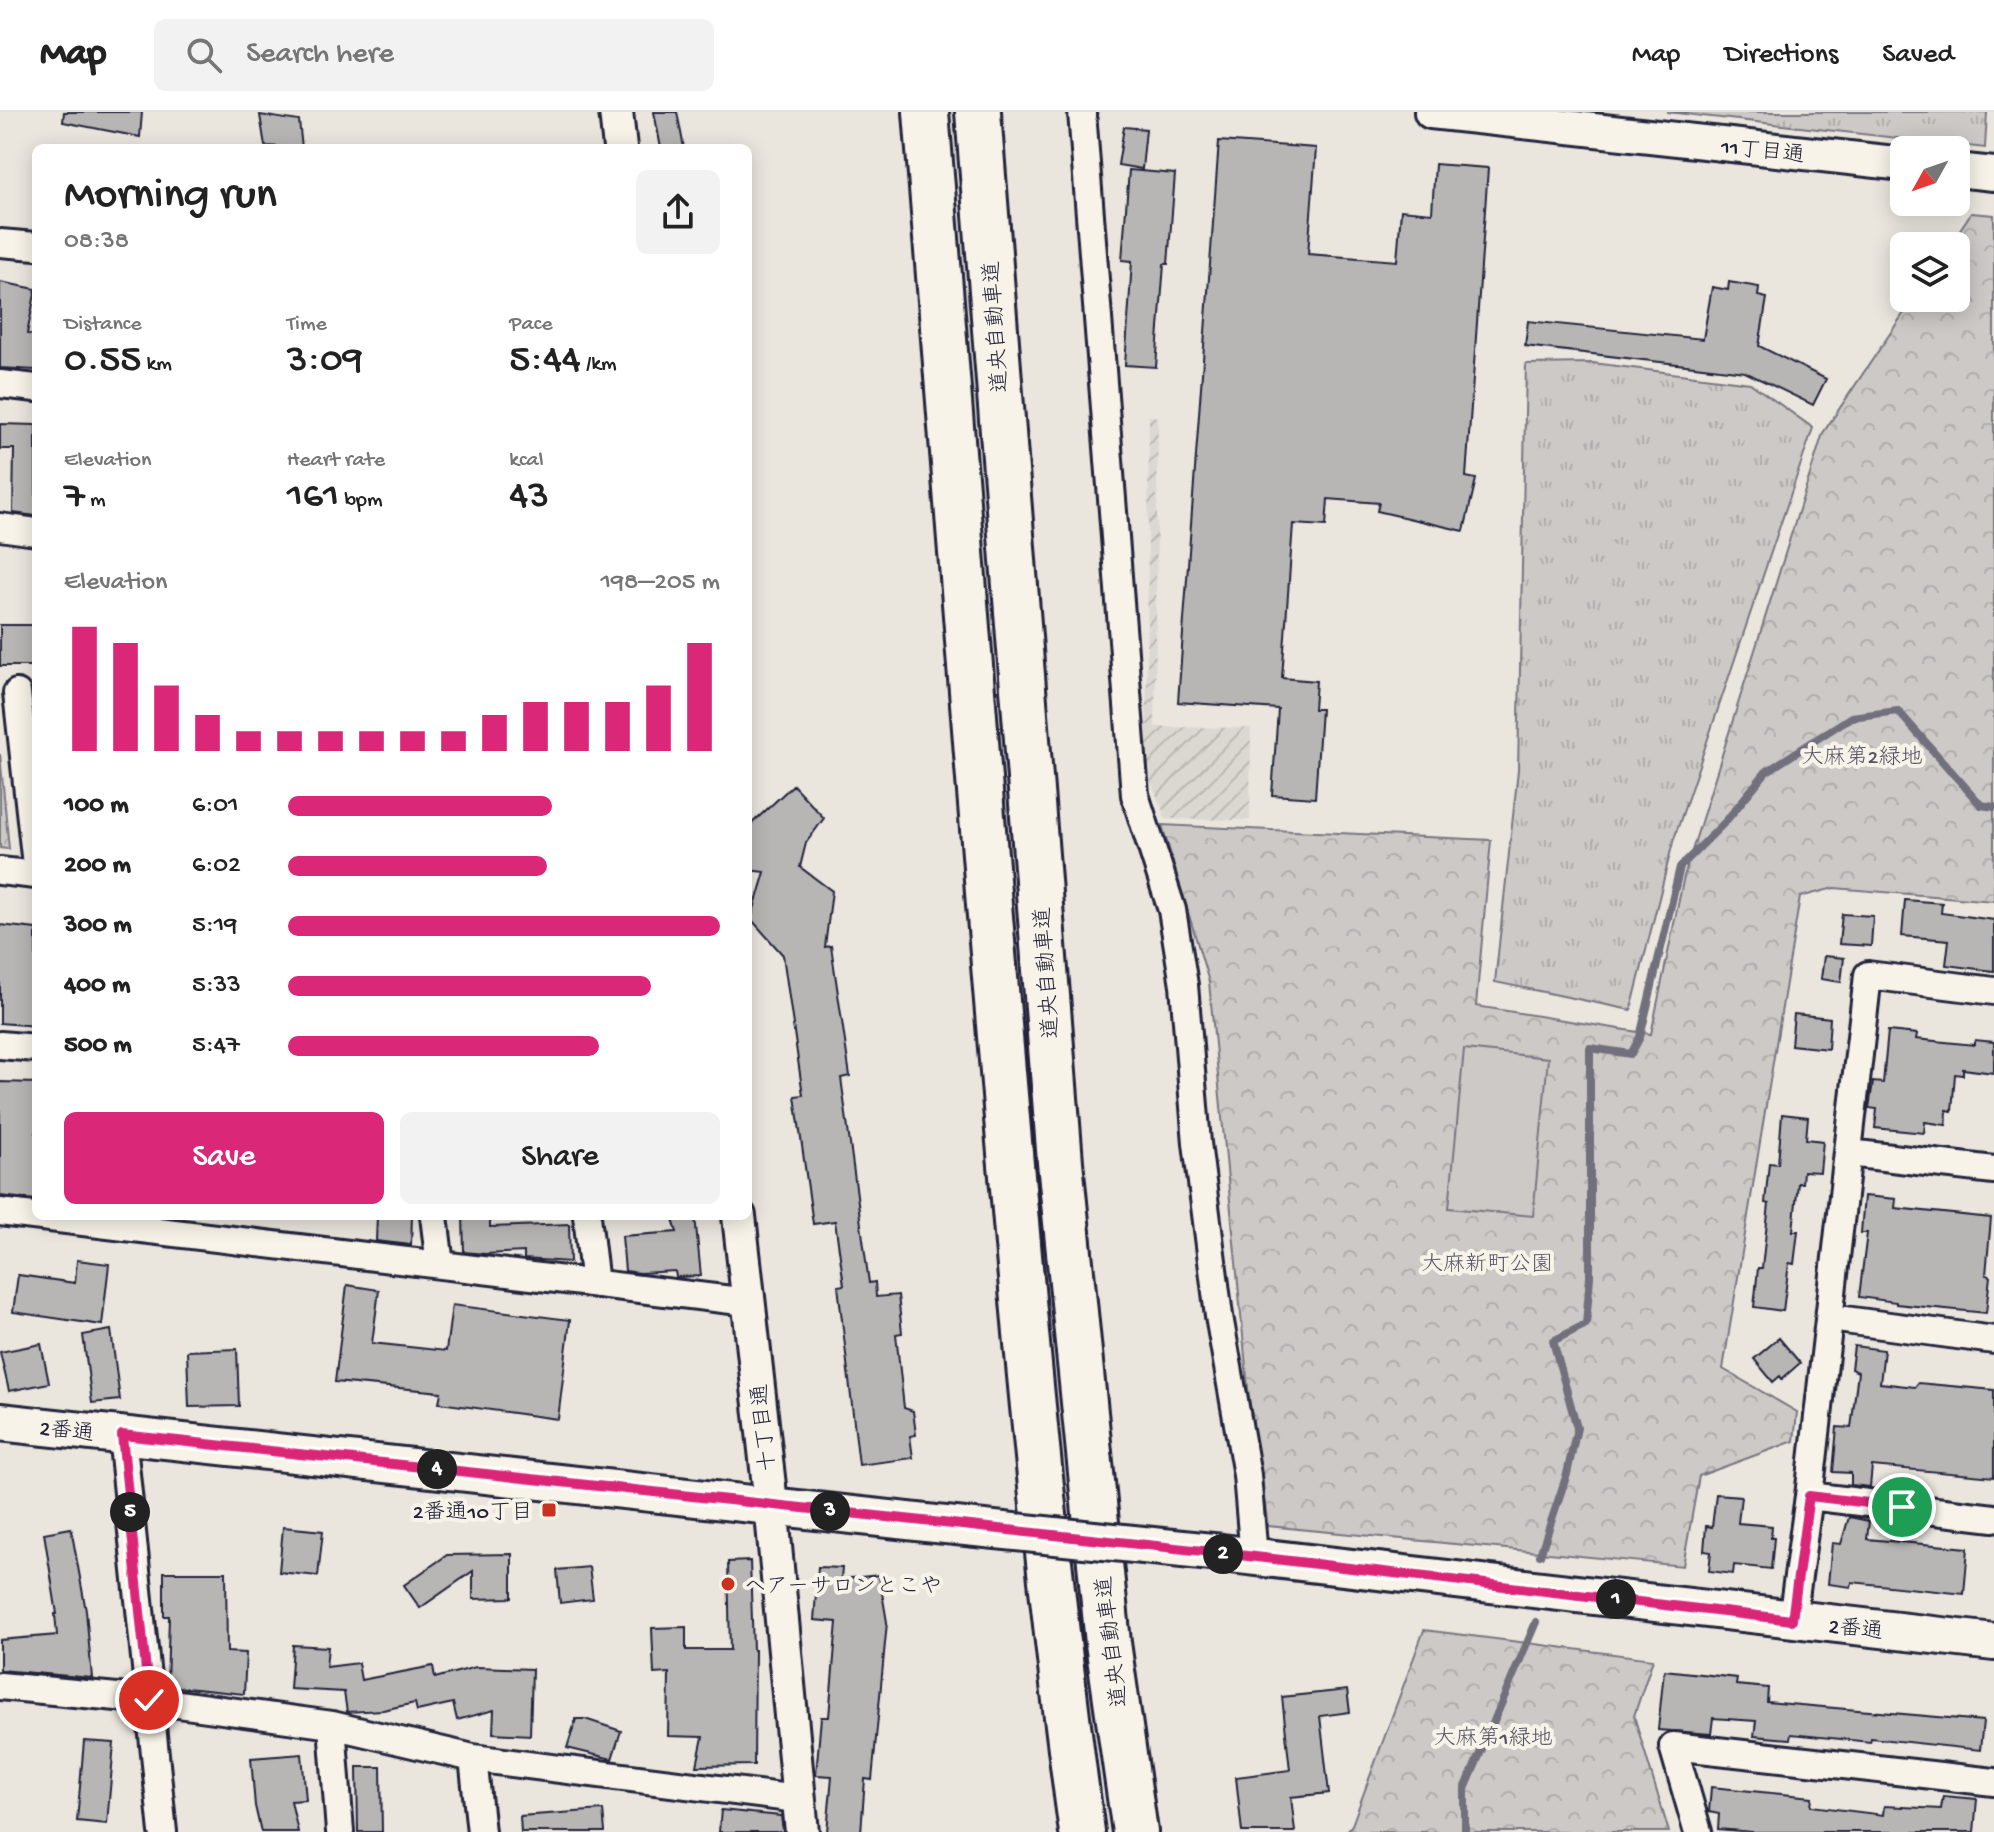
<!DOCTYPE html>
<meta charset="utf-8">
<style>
:root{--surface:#fff;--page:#f2f2f2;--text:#222;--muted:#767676;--line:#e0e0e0;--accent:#db2777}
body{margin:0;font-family:"Gochi Hand","Klee One",sans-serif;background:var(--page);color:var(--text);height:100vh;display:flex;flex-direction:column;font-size:30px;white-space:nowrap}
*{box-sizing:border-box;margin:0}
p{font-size:26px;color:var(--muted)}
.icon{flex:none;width:44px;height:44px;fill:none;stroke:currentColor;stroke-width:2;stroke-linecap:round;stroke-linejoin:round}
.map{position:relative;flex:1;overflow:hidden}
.drawer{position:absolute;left:32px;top:32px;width:720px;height:1076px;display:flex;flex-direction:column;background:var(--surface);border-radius:12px;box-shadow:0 4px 20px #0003}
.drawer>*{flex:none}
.needle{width:52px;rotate:230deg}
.buttons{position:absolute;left:1890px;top:24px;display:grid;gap:16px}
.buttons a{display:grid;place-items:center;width:80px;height:80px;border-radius:12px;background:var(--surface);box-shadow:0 4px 20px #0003;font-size:40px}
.pin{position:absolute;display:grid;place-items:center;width:68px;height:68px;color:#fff;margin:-34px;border:4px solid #fff;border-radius:50%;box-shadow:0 2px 8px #0007}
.km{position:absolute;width:40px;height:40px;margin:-20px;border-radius:50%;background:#222;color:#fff;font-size:22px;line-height:40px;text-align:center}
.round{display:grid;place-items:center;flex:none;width:84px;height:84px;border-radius:12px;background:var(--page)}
.summary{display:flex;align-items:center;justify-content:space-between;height:136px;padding:0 32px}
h1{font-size:44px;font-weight:600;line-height:60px}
.figures{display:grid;grid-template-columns:repeat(3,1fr);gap:12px;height:136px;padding:8px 32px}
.figures div{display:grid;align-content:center}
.figures b{font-size:40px;font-weight:600}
.figures small{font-size:22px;font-weight:400}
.figures p{font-size:22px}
.chart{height:224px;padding:16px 32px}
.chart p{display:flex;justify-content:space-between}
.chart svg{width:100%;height:144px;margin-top:8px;stroke:var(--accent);stroke-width:6}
.primary-button{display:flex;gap:16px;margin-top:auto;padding:16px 32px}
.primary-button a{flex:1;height:92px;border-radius:12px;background:var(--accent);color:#fff;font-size:32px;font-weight:600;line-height:92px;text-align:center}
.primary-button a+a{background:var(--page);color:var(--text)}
ul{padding:0 32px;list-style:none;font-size:26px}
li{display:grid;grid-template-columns:128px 96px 1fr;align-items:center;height:60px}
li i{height:20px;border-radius:10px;background:var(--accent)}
header{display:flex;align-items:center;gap:48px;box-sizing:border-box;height:112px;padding:0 40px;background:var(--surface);border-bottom:2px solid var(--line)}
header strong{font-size:38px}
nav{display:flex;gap:44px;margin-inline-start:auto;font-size:28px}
.search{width:560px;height:72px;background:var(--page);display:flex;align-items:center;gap:20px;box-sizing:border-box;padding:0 28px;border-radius:12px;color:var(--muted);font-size:30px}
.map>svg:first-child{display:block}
.industrial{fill:url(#industrial-furrows)}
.grass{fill:url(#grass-tufts);stroke:#787680;stroke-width:2}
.park{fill:url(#park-crowns);stroke:#787680;stroke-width:2}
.pitch{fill:#cdc9c6;stroke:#787680;stroke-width:2}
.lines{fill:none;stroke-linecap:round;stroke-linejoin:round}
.stream{stroke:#716f7b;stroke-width:8}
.building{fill:#b8b6b5;stroke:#22223b;stroke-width:2}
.minor-casing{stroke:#22223b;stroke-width:32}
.tertiary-casing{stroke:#22223b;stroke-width:38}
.secondary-casing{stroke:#22223b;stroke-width:42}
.motorway-casing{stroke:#22223b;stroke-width:50}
.minor{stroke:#f7f3e8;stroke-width:26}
.tertiary{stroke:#f7f3e8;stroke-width:32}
.secondary{stroke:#f7f3e8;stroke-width:36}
.motorway{stroke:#f7f3e8;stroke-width:44}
.secondary-bridge-casing{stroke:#22223b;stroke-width:42;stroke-linecap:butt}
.secondary-bridge{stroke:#f7f3e8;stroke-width:36}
.route-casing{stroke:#fff;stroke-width:16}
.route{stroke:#db2777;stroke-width:10}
.poi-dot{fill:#c8321e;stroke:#f7f3e8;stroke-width:3}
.labels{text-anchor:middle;stroke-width:8;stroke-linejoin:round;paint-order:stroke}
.street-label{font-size:22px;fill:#22223b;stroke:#f7f3e8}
.park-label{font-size:22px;fill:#555465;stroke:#f7f3e8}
.poi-label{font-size:22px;fill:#22223b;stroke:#f7f3e8;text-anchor:end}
</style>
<header>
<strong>Map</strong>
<div class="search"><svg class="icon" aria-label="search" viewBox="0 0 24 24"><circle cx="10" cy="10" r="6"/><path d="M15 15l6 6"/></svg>Search here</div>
<nav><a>Map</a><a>Directions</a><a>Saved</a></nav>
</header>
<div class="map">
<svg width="1994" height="1720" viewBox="0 0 1994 1720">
<defs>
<pattern id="industrial-furrows" width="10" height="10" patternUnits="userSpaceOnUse" patternTransform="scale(2)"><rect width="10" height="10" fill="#dbd8d2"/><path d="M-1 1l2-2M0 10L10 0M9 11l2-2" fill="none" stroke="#bcb9b5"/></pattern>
<pattern id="grass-tufts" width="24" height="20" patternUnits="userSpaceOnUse" patternTransform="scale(2)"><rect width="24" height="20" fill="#cdc9c6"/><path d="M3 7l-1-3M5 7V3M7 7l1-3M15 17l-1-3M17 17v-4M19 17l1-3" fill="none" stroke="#b0acab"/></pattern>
<pattern id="park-crowns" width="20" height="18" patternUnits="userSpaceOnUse" patternTransform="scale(2)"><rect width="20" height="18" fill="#cdc9c6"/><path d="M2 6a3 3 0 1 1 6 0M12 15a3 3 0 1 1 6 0" fill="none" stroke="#b0acab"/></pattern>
</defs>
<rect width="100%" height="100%" fill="#eae6de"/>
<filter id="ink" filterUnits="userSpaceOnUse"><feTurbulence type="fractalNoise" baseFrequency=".0125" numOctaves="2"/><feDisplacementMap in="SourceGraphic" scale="16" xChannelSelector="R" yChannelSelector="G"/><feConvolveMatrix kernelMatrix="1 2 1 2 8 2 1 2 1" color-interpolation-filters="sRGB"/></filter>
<g filter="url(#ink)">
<path class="industrial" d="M 1149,304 L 1158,305 L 1155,615 L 1251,616 L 1250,708 L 1166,707 L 1146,658 Z"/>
<path class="grass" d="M 1667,0 L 1987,0 L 1985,36 Z
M 1593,251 L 1750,271 L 1813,316 L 1673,730 L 1631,898 L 1495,870 L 1518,658 L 1526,252 Z"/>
<path class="park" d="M 1971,101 L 1994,103 L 1994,789 L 1834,776 L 1800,785 L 1723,1257 L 1797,1300 L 1794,1329 L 1699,1364 L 1683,1454 L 1268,1414 L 1249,1286 L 1209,870 L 1162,713 L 1491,728 L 1476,894 L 1651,922 L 1684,764 L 1823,321 L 1914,186 L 1956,186 L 1956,134 L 1949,134 Z
M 0,642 L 9,737 L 0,736 Z
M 1424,1518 L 1653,1547 L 1634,1604 L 1669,1720 L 1346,1720 L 1352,1713 Z"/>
<path class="pitch" d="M 1464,937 L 1548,946 L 1533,1104 L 1449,1096 Z"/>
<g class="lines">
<path class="stream" d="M 1540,1443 L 1567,1362 L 1577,1316 L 1553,1229 L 1586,1212 L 1590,1165 L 1590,936 L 1631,942 L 1640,925 L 1680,755 L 1725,710 L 1766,660 L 1851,605 L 1898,599 L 1981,693 L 1994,695
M 1465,1720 L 1465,1677 L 1536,1510"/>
</g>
<path class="building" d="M 64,0 L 142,0 L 140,25 L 63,10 Z
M 654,0 L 677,0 L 684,36 L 661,36 Z
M 260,3 L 299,9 L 302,36 L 265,34 Z
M 1124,15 L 1146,17 L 1142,57 L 1118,53 Z
M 1219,29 L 1316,36 L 1308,142 L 1397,149 L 1401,98 L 1432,101 L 1435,52 L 1488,56 L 1466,365 L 1476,367 L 1464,419 L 1377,399 L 1379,391 L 1328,387 L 1326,414 L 1293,412 L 1282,566 L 1316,569 L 1314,597 L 1321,597 L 1315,686 L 1272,683 L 1278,597 L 1178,590 Z
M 1129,58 L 1175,62 L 1168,152 L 1164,152 L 1156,255 L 1125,253 L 1132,149 L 1122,148 Z
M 0,170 L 36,177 L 27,222 L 36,223 L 36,258 L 0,256 Z
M 1729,170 L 1759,175 L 1758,184 L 1767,186 L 1759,234 L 1826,267 L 1813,293 L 1745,260 L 1525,234 L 1528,209 L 1703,227 L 1712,175 L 1728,178 Z
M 0,312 L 36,313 L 36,404 L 13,401 L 14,337 L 0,337 Z
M 0,513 L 36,513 L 36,554 L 0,554 Z
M 793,673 L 824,706 L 806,731 L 800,755 L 832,779 L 825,835 L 831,834 L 850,964 L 841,966 L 869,1171 L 875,1170 L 876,1185 L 898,1183 L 902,1221 L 896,1222 L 904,1296 L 913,1299 L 916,1323 L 910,1324 L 913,1346 L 859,1353 L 838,1174 L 844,1173 L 835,1109 L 813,1112 L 795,984 L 803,983 L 783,843 L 751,807 L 765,760 L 748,758 L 748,715 Z
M 1905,788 L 1942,791 L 1941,801 L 1994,808 L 1994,859 L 1946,853 L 1949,828 L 1902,824 Z
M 1842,802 L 1873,804 L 1871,834 L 1839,832 Z
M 0,813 L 36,817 L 36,914 L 0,911 Z
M 1824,844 L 1844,846 L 1841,870 L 1821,867 Z
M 1794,902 L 1830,906 L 1828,937 L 1791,933 Z
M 1888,919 L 1917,922 L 1916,927 L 1974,933 L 1975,928 L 1994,930 L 1994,961 L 1963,957 L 1963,963 L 1955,962 L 1952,999 L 1947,998 L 1946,1013 L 1925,1010 L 1924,1021 L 1875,1016 L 1877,997 L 1869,996 L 1873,970 L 1883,971 Z
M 0,970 L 36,971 L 36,1088 L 0,1084 Z
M 1782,1002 L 1808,1005 L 1806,1027 L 1823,1029 L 1820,1060 L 1803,1059 L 1802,1071 L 1798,1071 L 1793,1119 L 1798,1119 L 1794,1152 L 1789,1151 L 1783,1199 L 1754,1195 L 1758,1156 L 1762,1156 L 1769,1092 L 1765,1091 L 1769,1051 L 1778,1052 Z
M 1864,1084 L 1896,1087 L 1895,1096 L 1991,1106 L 1986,1163 L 1990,1164 L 1986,1201 L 1896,1192 L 1896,1190 L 1859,1185 L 1867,1121 L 1861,1121 Z
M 377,1104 L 412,1104 L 411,1133 L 376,1129 Z
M 463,1104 L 490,1104 L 490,1115 L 569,1112 L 570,1150 L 524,1147 L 524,1140 L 485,1142 L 464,1140 Z
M 672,1104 L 695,1104 L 701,1164 L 676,1165 L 675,1159 L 640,1161 L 625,1159 L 622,1124 L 677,1120 Z
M 77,1148 L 109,1152 L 102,1213 L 13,1200 L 18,1163 L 75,1171 Z
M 347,1173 L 379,1178 L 372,1231 L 446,1239 L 452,1193 L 570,1208 L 558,1307 L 439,1291 L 441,1280 L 335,1270 Z
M 111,1218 L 120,1288 L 92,1291 L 83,1223 Z
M 1779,1226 L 1800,1251 L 1782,1267 L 1780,1264 L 1773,1270 L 1754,1247 Z
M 41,1232 L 49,1271 L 9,1279 L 0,1240 Z
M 1854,1234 L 1884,1238 L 1880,1271 L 1915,1275 L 1918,1271 L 1994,1278 L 1994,1365 L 1872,1354 L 1870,1375 L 1851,1373 L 1851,1361 L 1833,1360 L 1837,1315 L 1851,1316 L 1858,1260 L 1851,1257 Z
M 237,1237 L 239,1294 L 189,1295 L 187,1239 Z
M 1716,1382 L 1741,1384 L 1738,1411 L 1772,1414 L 1771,1426 L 1774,1426 L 1771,1457 L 1734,1453 L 1733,1462 L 1709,1459 L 1711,1440 L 1704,1439 L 1706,1414 L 1712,1415 Z
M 1849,1405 L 1869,1409 L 1867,1427 L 1968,1436 L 1964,1482 L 1852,1470 L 1851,1475 L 1828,1472 L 1832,1431 L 1841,1432 Z
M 283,1415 L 323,1419 L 318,1464 L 279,1460 Z
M 71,1416 L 86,1499 L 92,1566 L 0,1558 L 0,1528 L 57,1523 L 55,1502 L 57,1502 L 44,1421 Z
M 512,1442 L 512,1486 L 473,1487 L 473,1459 L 420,1496 L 404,1473 L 447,1443 Z
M 750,1449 L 753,1538 L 755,1538 L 754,1653 L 697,1654 L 703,1625 L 668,1624 L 669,1561 L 654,1562 L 652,1516 L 686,1515 L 686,1538 L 730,1538 L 728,1450 Z
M 589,1455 L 593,1487 L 560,1491 L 557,1458 Z
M 818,1455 L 842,1456 L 841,1467 L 879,1463 L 887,1510 L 872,1668 L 865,1667 L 861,1720 L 827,1720 L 832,1664 L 816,1663 L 821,1605 L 829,1605 L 837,1510 L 814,1508 Z
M 164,1460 L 226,1460 L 227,1540 L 246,1541 L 244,1582 L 167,1574 L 169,1504 L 164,1504 Z
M 293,1533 L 328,1535 L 326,1555 L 358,1551 L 361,1568 L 433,1554 L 435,1566 L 476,1555 L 532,1557 L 530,1623 L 493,1621 L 494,1598 L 457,1608 L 453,1591 L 417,1599 L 415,1591 L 383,1598 L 347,1600 L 344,1580 L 290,1577 Z
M 1664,1558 L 1737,1566 L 1736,1573 L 1768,1576 L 1767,1590 L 1983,1609 L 1980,1638 L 1871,1626 L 1870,1630 L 1791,1622 L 1790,1627 L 1754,1624 L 1756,1609 L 1713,1606 L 1711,1622 L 1658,1618 Z
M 1347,1578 L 1350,1600 L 1320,1604 L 1329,1681 L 1291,1685 L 1295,1720 L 1242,1720 L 1236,1665 L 1290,1658 L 1282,1585 Z
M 576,1607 L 585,1607 L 621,1619 L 612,1647 L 567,1636 Z
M 84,1629 L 114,1631 L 107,1712 L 77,1709 Z
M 302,1642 L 306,1688 L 291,1689 L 298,1720 L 261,1720 L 255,1694 L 251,1646 Z
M 357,1655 L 381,1655 L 382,1720 L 358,1720 Z
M 1711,1675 L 1812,1685 L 1811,1694 L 1883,1703 L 1884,1694 L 1941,1697 L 1943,1684 L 1977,1687 L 1974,1720 L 1752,1720 L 1718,1717 L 1719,1702 L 1709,1700 Z
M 603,1698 L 605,1720 L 521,1720 L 520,1704 Z
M 721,1698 L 781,1704 L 783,1720 L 719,1720 Z"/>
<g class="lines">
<g class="minor-casing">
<path id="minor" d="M 1082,0 L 1135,683 L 1172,798 L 1184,873 L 1197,1031 L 1219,1204 L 1247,1363 L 1254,1445
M 0,131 L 36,134
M 0,272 L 36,276
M 0,415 L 36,420
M 17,581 L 36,753
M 0,759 L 36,763
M 0,933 L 36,936
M 1849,1041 L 1994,1058
M 0,1100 L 748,1190
M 434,1104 L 440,1153
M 587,1104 L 595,1172
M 1830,1206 L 1994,1228
M 122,1323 L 163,1720
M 1809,1384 L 1994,1406
M 1792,1508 L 1809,1384 L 1868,863 L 1994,879
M 0,1574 L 149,1588 L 332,1613 L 473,1646 L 797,1687
M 332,1613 L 340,1720
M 473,1646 L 481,1720
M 1698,1720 L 1673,1634 L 1994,1670"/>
</g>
<g class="tertiary-casing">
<path id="tertiary" d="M 616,0 L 620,36
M 1431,0 L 1904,52
M 1956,58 L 1994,62
M 739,1104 L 771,1392 L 802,1720"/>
</g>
<g class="secondary-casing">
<path id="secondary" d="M 0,1310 L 926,1411
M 1222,1441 L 1994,1530"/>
</g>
<g class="motorway-casing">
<path id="motorway" d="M 926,0 C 948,289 971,577 995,865 C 1019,1151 1043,1436 1082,1720
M 978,0 L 1060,1050 L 1108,1531 L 1135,1720"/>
</g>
<use href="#minor" class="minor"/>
<use href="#tertiary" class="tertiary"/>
<use href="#secondary" class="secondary"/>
<use href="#motorway" class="motorway"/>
<g class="secondary-bridge-casing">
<path id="secondary-bridge" d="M 926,1411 L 1222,1441"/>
</g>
<use href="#secondary-bridge" class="secondary-bridge"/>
</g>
</g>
<g class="lines" filter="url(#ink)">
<g class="route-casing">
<path id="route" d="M 149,1588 L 122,1323 L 1222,1441 L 1792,1508 L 1809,1384 L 1902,1395"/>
</g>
<use href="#route" class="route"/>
</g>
<g class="poi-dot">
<rect x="541" y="1390" width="16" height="16" rx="4"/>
<circle cx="728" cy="1472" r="8"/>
</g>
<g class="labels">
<g class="street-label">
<text transform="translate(1763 37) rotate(6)" y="8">11丁目通</text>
<text transform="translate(994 215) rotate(-94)" y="8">道央自動車道</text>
<text transform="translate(1045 861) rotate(-94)" y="8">道央自動車道</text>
<text transform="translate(762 1316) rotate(-96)" y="8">十丁目通</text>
<text transform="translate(67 1317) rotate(6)" y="8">2番通</text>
<text transform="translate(1856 1515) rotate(6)" y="8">2番通</text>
<text transform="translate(1110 1530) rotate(-97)" y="8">道央自動車道</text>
</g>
<g class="park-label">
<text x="1862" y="651">大麻第2緑地</text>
<text x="1487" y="1158">大麻新町公園</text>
<text x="1493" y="1632">大麻第1緑地</text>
</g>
<g class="poi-label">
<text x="533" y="1406">2番通10丁目</text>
<text x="744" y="1480" text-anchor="start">ヘアーサロンとこや</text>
</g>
</g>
</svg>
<div class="buttons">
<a><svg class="needle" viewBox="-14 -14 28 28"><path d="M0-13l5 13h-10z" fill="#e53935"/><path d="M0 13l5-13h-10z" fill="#767676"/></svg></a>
<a><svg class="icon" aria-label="layers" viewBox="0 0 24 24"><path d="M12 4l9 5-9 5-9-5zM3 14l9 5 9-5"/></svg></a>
</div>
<div class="pin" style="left:1902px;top:1395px;background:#1e9e55"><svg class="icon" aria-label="arrive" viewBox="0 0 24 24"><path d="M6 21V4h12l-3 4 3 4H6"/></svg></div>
<div class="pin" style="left:149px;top:1588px;background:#d93025"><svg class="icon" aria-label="check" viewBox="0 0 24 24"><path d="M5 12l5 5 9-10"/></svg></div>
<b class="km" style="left:1616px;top:1487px">1</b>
<b class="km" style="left:1223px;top:1442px">2</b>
<b class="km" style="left:830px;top:1399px">3</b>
<b class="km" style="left:437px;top:1357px">4</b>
<b class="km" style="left:130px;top:1400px">5</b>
<section class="drawer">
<div class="summary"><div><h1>Morning run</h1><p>08:38</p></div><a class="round"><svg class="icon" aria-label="share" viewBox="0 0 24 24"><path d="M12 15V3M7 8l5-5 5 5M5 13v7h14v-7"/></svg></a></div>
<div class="figures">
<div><p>Distance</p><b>0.55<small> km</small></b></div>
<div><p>Time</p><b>3:09</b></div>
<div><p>Pace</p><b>5:44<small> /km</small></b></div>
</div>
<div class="figures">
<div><p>Elevation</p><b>7<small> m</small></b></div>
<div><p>Heart rate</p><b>161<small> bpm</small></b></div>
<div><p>kcal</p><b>43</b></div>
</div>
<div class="chart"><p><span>Elevation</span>198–205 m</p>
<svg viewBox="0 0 160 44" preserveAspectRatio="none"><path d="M5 44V6M15 44V11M25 44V24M35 44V33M45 44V38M55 44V38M65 44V38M75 44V38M85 44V38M95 44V38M105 44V33M115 44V29M125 44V29M135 44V29M145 44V24M155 44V11"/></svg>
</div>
<ul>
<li><b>100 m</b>6:01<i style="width:61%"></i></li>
<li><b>200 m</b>6:02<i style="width:60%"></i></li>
<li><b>300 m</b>5:19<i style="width:100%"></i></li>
<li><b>400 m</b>5:33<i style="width:84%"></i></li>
<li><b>500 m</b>5:47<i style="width:72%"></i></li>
</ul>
<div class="primary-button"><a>Save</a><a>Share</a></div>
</section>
</div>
